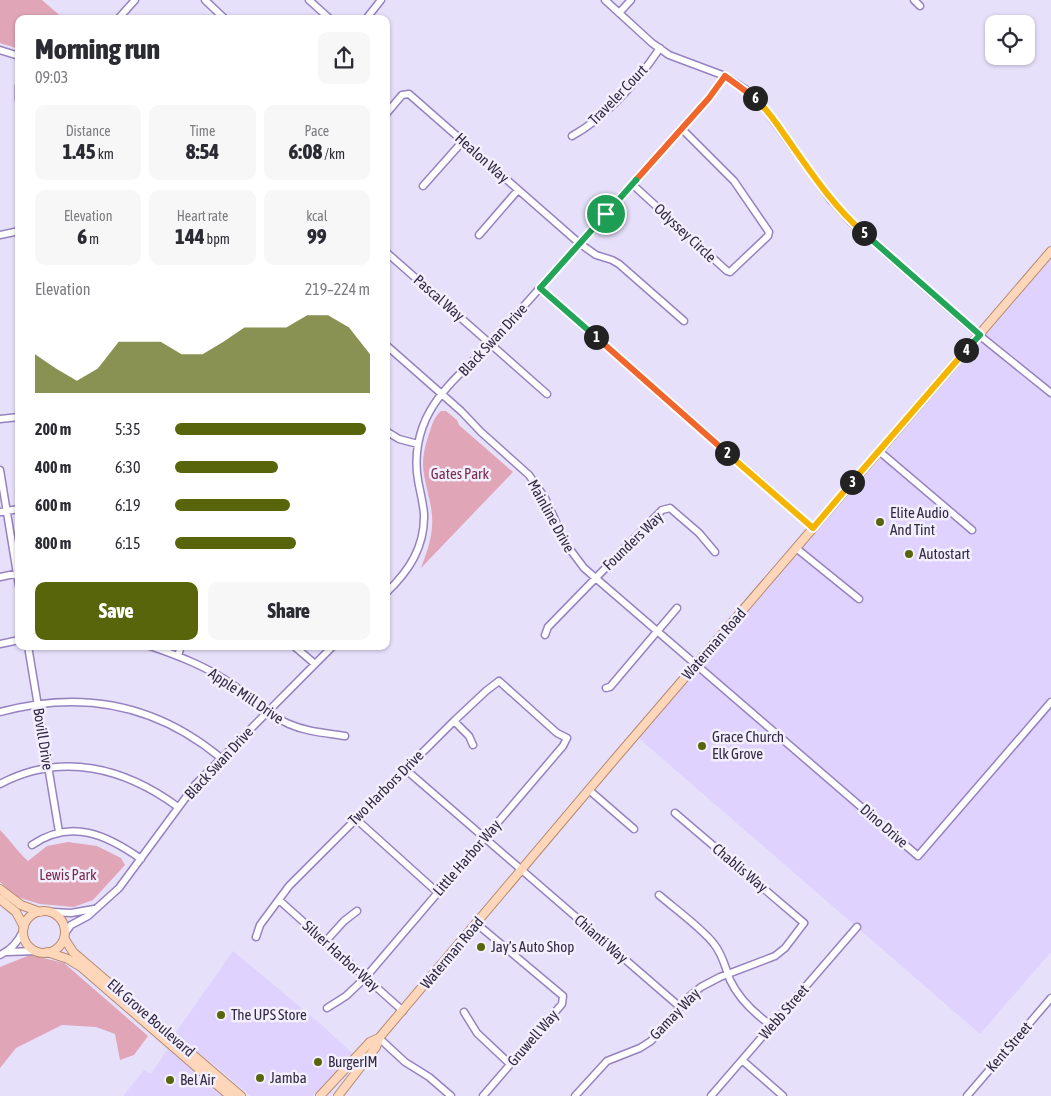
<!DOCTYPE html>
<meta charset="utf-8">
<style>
:root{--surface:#fff;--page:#f7f7f7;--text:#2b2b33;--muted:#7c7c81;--accent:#58650a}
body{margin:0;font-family:"Asap Condensed",sans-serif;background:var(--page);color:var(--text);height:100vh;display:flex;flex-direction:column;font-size:19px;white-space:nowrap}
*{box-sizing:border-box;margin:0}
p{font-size:16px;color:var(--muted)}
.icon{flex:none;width:28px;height:28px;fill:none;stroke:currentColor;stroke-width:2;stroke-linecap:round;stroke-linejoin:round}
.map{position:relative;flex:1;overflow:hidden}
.drawer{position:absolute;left:15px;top:15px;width:375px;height:635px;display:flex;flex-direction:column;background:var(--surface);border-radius:10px;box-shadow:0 1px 4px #0004}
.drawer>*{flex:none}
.tools{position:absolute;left:985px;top:15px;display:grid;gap:10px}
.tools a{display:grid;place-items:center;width:50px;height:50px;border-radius:10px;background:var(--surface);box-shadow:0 1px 4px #0004;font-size:25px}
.pin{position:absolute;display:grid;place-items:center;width:42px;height:42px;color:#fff;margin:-21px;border:2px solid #fff;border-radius:50%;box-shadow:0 1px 5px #0007}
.km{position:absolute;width:25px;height:25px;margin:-12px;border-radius:50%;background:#222;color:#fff;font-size:14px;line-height:25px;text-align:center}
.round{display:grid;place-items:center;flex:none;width:52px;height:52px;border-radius:10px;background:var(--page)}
.overview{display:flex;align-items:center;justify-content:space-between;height:85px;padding:0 20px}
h1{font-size:28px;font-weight:800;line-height:38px}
.metrics{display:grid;grid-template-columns:repeat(3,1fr);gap:8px;height:85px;padding:5px 20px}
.metrics div{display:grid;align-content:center;border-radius:10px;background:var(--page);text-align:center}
.metrics b{font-size:21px;font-weight:800}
.metrics small{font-size:14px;font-weight:400}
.metrics p{font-size:14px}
.chart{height:140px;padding:10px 20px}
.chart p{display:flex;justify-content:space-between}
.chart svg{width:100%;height:90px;margin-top:5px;fill:var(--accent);opacity:.7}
.primary-button{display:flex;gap:10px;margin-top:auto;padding:10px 20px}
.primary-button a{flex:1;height:58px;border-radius:10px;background:var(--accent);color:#fff;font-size:20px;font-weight:800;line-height:58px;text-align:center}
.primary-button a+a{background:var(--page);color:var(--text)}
ul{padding:0 20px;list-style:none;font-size:16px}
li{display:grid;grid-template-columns:80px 60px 1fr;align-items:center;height:38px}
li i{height:12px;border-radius:6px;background:var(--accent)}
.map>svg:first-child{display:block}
.built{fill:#dfd2ff}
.green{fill:#e1a5b8}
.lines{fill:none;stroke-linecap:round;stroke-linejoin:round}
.minor-casing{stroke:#9682c0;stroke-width:9}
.major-casing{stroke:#b78a73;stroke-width:10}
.minor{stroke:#fff;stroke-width:6}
.major{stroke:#fed7ba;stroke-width:8}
.split-1-casing{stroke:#fff;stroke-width:10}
.split-2-casing{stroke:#fff;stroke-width:10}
.split-3-casing{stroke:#fff;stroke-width:10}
.split-4-casing{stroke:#fff;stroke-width:10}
.split-5-casing{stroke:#fff;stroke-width:10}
.split-6-casing{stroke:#fff;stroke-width:10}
.split-7-casing{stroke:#fff;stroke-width:10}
.split-8-casing{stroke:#fff;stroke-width:10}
.split-1{stroke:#22a559;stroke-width:6}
.split-2{stroke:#f0652b;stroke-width:6}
.split-3{stroke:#f5b400;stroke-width:6}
.split-4{stroke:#f5b400;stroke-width:6}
.split-5{stroke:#22a559;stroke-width:6}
.split-6{stroke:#f5b400;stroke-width:6}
.split-7{stroke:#f0652b;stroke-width:6}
.split-8{stroke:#22a559;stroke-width:6}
.poi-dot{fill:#58650a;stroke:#f3effd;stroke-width:2}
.labels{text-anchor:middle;stroke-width:5;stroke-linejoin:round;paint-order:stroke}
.street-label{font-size:15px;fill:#322a44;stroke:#f3effd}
.park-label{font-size:15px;fill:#7c2c4d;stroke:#f3effd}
.poi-label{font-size:15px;fill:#322a44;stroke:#f3effd;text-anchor:start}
</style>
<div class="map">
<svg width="1051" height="1096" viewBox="0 0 1051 1096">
<rect width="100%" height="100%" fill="#e7e0fb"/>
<path class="built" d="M 1051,251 L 1051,952 L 980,1034 L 635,735 Z
M 233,951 L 324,1027 L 353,1054 L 313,1096 L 251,1096 L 212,1063 L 198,1056 L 174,1035 Z
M 169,1047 L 205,1079 L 223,1096 L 123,1096 L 144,1070 L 151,1074 Z"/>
<path class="green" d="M 0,0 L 42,0 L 64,19 L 19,19 L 19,49 L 0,43 Z
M 441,411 L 446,411 L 457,420 L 459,425 L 513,472 L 421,568 C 426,555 431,541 432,527 C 434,506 424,486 423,465 C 423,454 426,442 430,431 C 432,424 435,416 441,411 Z
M 0,830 C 10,840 17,851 28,861 L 47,846 L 68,842 L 97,846 L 121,858 L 125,865 L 93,900 L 74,907 L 40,904 L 17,897 L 0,882 Z
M 30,955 L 64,963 L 148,1036 L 134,1055 L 120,1060 L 115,1034 L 96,1027 L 62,1025 L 16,1048 L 0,1068 L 0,967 Z"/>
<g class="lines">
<g class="minor-casing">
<path id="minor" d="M 205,0 L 225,19
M 309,0 L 330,19
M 605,0 L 652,43 L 669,55 L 725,76 L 745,89 L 760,102 L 831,200 L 851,222 L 979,335 L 1051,393
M 914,0 L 920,6
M 619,13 L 631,0
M 118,19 L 135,0
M 366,19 L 381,0
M 0,50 L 19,56
M 19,86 L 19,100
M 386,114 L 402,95 L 409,94 L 579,243 L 596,255 L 612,260 L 619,264 L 684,321
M 572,136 C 608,116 637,82 660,48
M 632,184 L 727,271 L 730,272 L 768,236 L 769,232 L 734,181 L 682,129
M 423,186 L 463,141
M 0,235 L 19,231
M 479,235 L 518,190
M 386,252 L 547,394
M 540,288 L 813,528
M 386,345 L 461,411 L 481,432 L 529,475 L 545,498 L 566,544 L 584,568 L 918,856 L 1051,702
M 0,419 L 19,417
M 386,431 L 399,439 L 418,444
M 879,451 L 972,530
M 0,470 L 19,586
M 0,512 L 19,509
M 796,548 L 859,599
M 0,577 L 19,573
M 386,593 C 409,571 425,547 424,514 C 423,502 420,492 418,480 C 414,457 418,432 430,411 C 446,382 476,361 498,335 C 568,256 639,177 709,98 L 725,76
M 545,635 L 548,627 L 662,510 L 670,508 L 699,533 L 715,552
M 0,644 L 19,640
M 28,646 L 59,832
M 150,646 C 179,656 208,667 233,685 C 252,698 268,715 289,724 C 307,732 326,733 345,736
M 294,646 L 315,664
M 178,656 L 181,646
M 606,688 L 610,687 L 677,608
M 0,712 C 81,690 156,704 221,758
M 454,721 L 469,736 L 473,745
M 405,769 L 680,1007
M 0,784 C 62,751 125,768 178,807
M 589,790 L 634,829
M 356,819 L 437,892
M 32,845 C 71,818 107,835 141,859
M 659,895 C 674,908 703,929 714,944 C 723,955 725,967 730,980 C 739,999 755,1014 772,1026
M 279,900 L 403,1011
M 52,912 L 71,913 L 94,909
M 477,924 L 563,996 L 562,1004 L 483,1096
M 65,933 L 71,925 L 88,916 L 119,888 L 195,785 L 333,646
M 256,937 L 260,925 L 289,886 L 454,721 L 486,691 L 499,681 L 557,733 L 567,738 L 563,746 L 365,978 L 346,996 L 327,1008
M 325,942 L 344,921 L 357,911
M 7,952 L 36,951
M 0,955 C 11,950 18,942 23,931
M 464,1012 L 477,1033 L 510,1064
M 379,1038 L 405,1062 L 429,1077 L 451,1096
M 742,1060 L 783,1096
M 575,1096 L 607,1061 L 640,1048 L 651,1041 L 690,996 L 701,987 L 720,977 L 775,956 L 785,948 L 804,923 L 675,813
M 711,1096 L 857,927
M 967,1096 L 1051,998"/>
</g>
<g class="major-casing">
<path id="major" d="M 0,889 L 21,905 L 40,912
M 0,899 L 16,912 L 24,927
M23 932a21 21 0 1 1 42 0a21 21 0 1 1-42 0Z
M 64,938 L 73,952 L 241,1096
M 47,952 L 68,959 L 81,967 L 230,1096
M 320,1096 L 370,1042 L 379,1038
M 338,1096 L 376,1047 L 379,1038 L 614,760 L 1051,251"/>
</g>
<use href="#minor" class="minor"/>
<use href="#major" class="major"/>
</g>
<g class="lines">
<g class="split-1-casing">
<path id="split-1" d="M 596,337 L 540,288 L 606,214"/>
</g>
<g class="split-2-casing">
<path id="split-2" d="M 596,337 L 727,453"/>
</g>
<g class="split-3-casing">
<path id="split-3" d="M 727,453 L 813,528 L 852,482"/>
</g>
<g class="split-4-casing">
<path id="split-4" d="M 852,482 L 966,350"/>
</g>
<g class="split-5-casing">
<path id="split-5" d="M 864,233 L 980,335 L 966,350"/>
</g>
<g class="split-6-casing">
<path id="split-6" d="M 755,98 C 767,109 777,124 786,137 C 810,171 833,206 864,233"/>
</g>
<g class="split-7-casing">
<path id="split-7" d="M 636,180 L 709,98 L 725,76 L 755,98"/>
</g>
<g class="split-8-casing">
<path id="split-8" d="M 606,214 L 636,180"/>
</g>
<use href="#split-1" class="split-1"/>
<use href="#split-2" class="split-2"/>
<use href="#split-3" class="split-3"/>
<use href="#split-4" class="split-4"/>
<use href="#split-5" class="split-5"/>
<use href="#split-6" class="split-6"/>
<use href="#split-7" class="split-7"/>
<use href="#split-8" class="split-8"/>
</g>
<g class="poi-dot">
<circle cx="880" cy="522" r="5"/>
<circle cx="909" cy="554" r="5"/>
<circle cx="702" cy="746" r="5"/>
<circle cx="481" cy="947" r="5"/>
<circle cx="221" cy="1015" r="5"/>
<circle cx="318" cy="1062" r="5"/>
<circle cx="260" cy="1078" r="5"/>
<circle cx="170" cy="1080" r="5"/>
</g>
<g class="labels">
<g class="street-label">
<text transform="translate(618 95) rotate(-46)" y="5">Traveler Court</text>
<text transform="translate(482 158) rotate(42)" y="5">Healon Way</text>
<text transform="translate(685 233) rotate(43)" y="5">Odyssey Circle</text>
<text transform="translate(439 298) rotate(41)" y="5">Pascal Way</text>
<text transform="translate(493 340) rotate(-47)" y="5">Black Swan Drive</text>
<text transform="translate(551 516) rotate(61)" y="5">Mainline Drive</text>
<text transform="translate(633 541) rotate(-44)" y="5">Founders Way</text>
<text transform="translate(714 644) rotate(-49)" y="5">Waterman Road</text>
<text transform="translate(246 696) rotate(34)" y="5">Apple Mill Drive</text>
<text transform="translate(43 739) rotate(81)" y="5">Bovill Drive</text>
<text transform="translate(219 763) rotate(-47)" y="5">Black Swan Drive</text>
<text transform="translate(386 788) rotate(-45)" y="5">Two Harbors Drive</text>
<text transform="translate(884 826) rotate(41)" y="5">Dino Drive</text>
<text transform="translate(467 858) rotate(-49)" y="5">Little Harbor Way</text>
<text transform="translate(740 868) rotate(40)" y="5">Chablis Way</text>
<text transform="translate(601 939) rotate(41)" y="5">Chianti Way</text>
<text transform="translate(452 953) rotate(-50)" y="5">Waterman Road</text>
<text transform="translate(341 956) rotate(42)" y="5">Silver Harbor Way</text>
<text transform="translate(784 1012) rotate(-49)" y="5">Webb Street</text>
<text transform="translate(675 1014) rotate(-46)" y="5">Gamay Way</text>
<text transform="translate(151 1018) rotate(41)" y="5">Elk Grove Boulevard</text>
<text transform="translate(533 1038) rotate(-49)" y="5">Gruwell Way</text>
<text transform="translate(1009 1047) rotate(-49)" y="5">Kent Street</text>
</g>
<g class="park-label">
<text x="460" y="479">Gates Park</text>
<text x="68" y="880">Lewis Park</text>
</g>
<g class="poi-label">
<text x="890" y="518">Elite Audio<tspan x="890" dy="17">And Tint</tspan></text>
<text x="919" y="559">Autostart</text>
<text x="712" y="742">Grace Church<tspan x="712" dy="17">Elk Grove</tspan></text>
<text x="491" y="952">Jay’s Auto Shop</text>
<text x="231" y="1020">The UPS Store</text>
<text x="328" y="1067">BurgerIM</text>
<text x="270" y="1083">Jamba</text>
<text x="180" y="1085">Bel Air</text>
</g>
</g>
</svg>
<div class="tools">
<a><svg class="icon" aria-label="locate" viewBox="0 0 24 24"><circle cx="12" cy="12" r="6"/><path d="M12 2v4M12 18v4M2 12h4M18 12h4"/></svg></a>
</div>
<div class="pin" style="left:606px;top:214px;background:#1e9e55"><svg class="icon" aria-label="arrive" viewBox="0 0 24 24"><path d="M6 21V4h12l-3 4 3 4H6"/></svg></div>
<b class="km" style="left:596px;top:337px">1</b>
<b class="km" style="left:727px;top:453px">2</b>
<b class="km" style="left:852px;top:482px">3</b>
<b class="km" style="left:966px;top:350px">4</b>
<b class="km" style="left:864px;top:233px">5</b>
<b class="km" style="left:755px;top:98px">6</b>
<section class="drawer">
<div class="overview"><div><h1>Morning run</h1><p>09:03</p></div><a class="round"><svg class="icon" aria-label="share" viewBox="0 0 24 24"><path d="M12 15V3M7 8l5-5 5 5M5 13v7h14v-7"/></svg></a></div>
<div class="metrics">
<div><p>Distance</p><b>1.45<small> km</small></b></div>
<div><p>Time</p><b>8:54</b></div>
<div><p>Pace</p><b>6:08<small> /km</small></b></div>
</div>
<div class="metrics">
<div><p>Elevation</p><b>6<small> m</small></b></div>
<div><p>Heart rate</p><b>144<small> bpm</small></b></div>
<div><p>kcal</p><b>99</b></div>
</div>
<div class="chart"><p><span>Elevation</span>219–224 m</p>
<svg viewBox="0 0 160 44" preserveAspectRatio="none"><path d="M0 44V25L10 32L20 38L30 32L40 19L50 19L60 19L70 25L80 25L90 19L100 12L110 12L120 12L130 6L140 6L150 12L160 25V44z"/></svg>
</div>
<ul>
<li><b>200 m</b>5:35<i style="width:98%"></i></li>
<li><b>400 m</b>6:30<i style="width:53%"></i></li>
<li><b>600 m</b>6:19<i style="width:59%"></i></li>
<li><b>800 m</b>6:15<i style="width:62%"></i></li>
</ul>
<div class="primary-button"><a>Save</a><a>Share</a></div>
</section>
</div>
